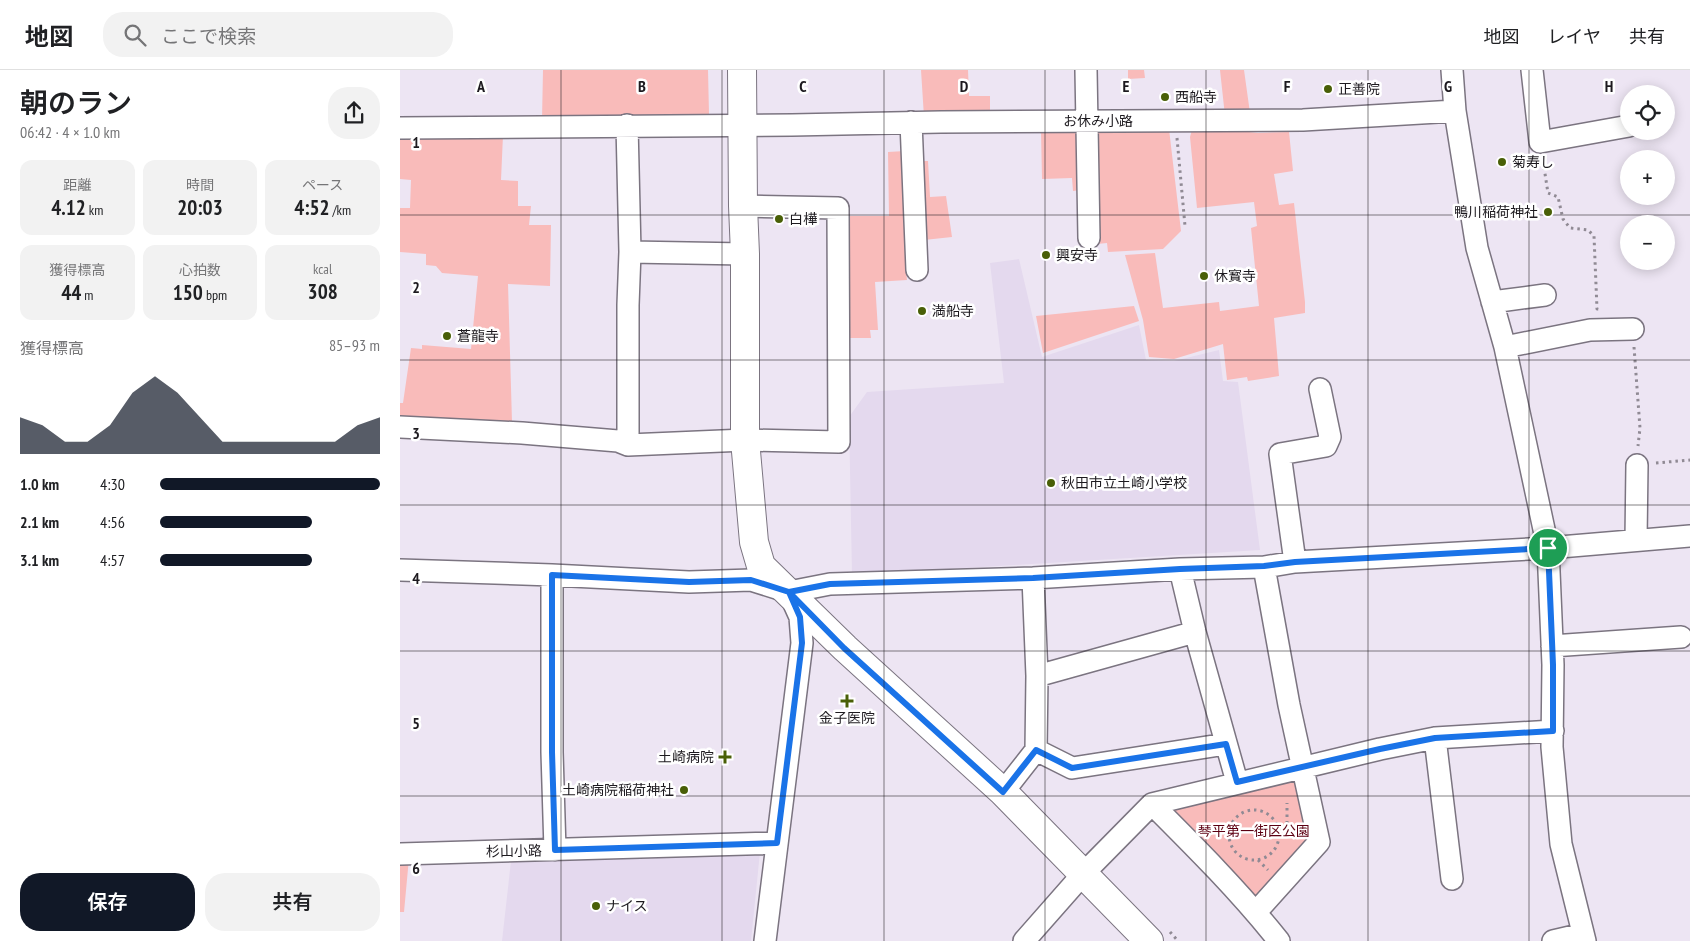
<!DOCTYPE html>
<html lang="ja">
<meta charset="utf-8">
<style>
:root{--surface:#fff;--page:#f2f2f2;--text:#202124;--muted:#757577;--line:#e0e0e0;--accent:#111827}
body{margin:0;font-family:"PT Sans Narrow","Noto Sans JP",sans-serif;background:var(--page);color:var(--text);height:100vh;display:flex;flex-direction:column;font-size:19px;white-space:nowrap}
*{box-sizing:border-box;margin:0}
p{font-size:16px;color:var(--muted)}
.icon{flex:none;width:28px;height:28px;fill:none;stroke:currentColor;stroke-width:2;stroke-linecap:round;stroke-linejoin:round}
.map{position:relative;flex:1;overflow:hidden}
.side{display:flex;flex-direction:column;background:var(--surface);width:400px}
.side>*{flex:none}
.tools{position:absolute;left:1220px;top:15px;display:grid;gap:10px}
.tools a{display:grid;place-items:center;width:55px;height:55px;border-radius:50%;background:var(--surface);box-shadow:0 2px 12px #0003;font-size:25px}
.pin{position:absolute;display:grid;place-items:center;width:42px;height:42px;color:#fff;margin:-21px;border:2px solid #fff;border-radius:50%;box-shadow:0 1px 5px #0007}
.round{display:grid;place-items:center;flex:none;width:52px;height:52px;border-radius:20px;background:var(--page)}
.overview{display:flex;align-items:center;justify-content:space-between;height:85px;padding:0 20px}
h1{font-size:28px;font-weight:600;line-height:38px}
.metrics{display:grid;grid-template-columns:repeat(3,1fr);gap:8px;height:85px;padding:5px 20px}
.metrics div{display:grid;align-content:center;border-radius:12px;background:var(--page);text-align:center}
.metrics b{font-size:21px;font-weight:600}
.metrics small{font-size:14px;font-weight:400}
.metrics p{font-size:14px}
.chart{height:140px;padding:10px 20px}
.chart p{display:flex;justify-content:space-between}
.chart svg{width:100%;height:90px;margin-top:5px;fill:var(--accent);opacity:.7}
.action{display:flex;gap:10px;margin-top:auto;padding:10px 20px}
.action a{flex:1;height:58px;border-radius:20px;background:var(--accent);color:#fff;font-size:20px;font-weight:600;line-height:58px;text-align:center}
.action a+a{background:var(--page);color:var(--text)}
ul{padding:0 20px;list-style:none;font-size:16px}
li{display:grid;grid-template-columns:80px 60px 1fr;align-items:center;height:38px}
li i{height:12px;border-radius:6px;background:var(--accent)}
header{display:flex;align-items:center;gap:30px;box-sizing:border-box;height:70px;padding:0 25px;background:var(--surface);border-bottom:1px solid var(--line)}
header strong{font-size:24px}
nav{display:flex;gap:28px;margin-inline-start:auto;font-size:18px}
.search{width:350px;height:45px;background:var(--page);display:flex;align-items:center;gap:12px;box-sizing:border-box;padding:0 18px;border-radius:20px;color:var(--muted);font-size:19px}
main{display:flex;flex:1;min-height:0}
.map>svg:first-child{display:block}
.built{fill:#e4d9ee}
.green{fill:#f9bbba}
.lines{fill:none;stroke-linecap:round;stroke-linejoin:round}
.street-casing{stroke:#7b7480;stroke-width:24}
.secondary-casing{stroke:#7b7480;stroke-width:30}
.path{stroke:#908a94;stroke-width:3;stroke-dasharray:2.5 4;stroke-linecap:butt}
.street{stroke:#fff;stroke-width:21}
.secondary{stroke:#fff;stroke-width:28}
.route-casing{stroke:#fff;stroke-width:10}
.route{stroke:#1a73e8;stroke-width:6}
.grid{fill:none;stroke:#1d1a1f;stroke-width:1;stroke-opacity:0.55}
.poi-dot{fill:#495f07;stroke:#fff;stroke-width:2}
.labels{text-anchor:middle;stroke-width:5;stroke-linejoin:round;paint-order:stroke}
.poi-label{font-size:14px;fill:#1d1a1f;stroke:#fff;text-anchor:start}
.street-label{font-size:14px;fill:#1d1a1f;stroke:#fff}
.park-label{font-size:14px;fill:#5c0012;stroke:#fff}
.grid-label{font-size:16px;text-anchor:middle;font-weight:bold;fill:#1d1a1f;stroke:#fff;stroke-width:5;stroke-linejoin:round;paint-order:stroke}
</style>
<header>
<strong>地図</strong>
<div class="search"><svg class="icon" aria-label="search" viewBox="0 0 24 24"><circle cx="10" cy="10" r="6"/><path d="M15 15l6 6"/></svg>ここで検索</div>
<nav><a>地図</a><a>レイヤ</a><a>共有</a></nav>
</header>
<main>
<section class="side">
<div class="overview"><div><h1>朝のラン</h1><p>06:42 · 4 × 1.0 km</p></div><a class="round"><svg class="icon" aria-label="share" viewBox="0 0 24 24"><path d="M12 15V3M7 8l5-5 5 5M5 13v7h14v-7"/></svg></a></div>
<div class="metrics">
<div><p>距離</p><b>4.12<small> km</small></b></div>
<div><p>時間</p><b>20:03</b></div>
<div><p>ペース</p><b>4:52<small> /km</small></b></div>
</div>
<div class="metrics">
<div><p>獲得標高</p><b>44<small> m</small></b></div>
<div><p>心拍数</p><b>150<small> bpm</small></b></div>
<div><p>kcal</p><b>308</b></div>
</div>
<div class="chart"><p><span>獲得標高</span>85–93 m</p>
<svg viewBox="0 0 160 44" preserveAspectRatio="none"><path d="M0 44V26L10 30L20 38L30 38L40 30L50 14L60 6L70 14L80 26L90 38L100 38L110 38L120 38L130 38L140 38L150 30L160 26V44z"/></svg>
</div>
<ul>
<li><b>1.0 km</b>4:30<i style="width:100%"></i></li>
<li><b>2.1 km</b>4:56<i style="width:69%"></i></li>
<li><b>3.1 km</b>4:57<i style="width:69%"></i></li>
</ul>
<div class="action"><a>保存</a><a>共有</a></div>
</section>
<div class="map">
<svg width="1290" height="871" viewBox="0 0 1290 871">
<rect width="100%" height="100%" fill="#ede5f3"/>
<path class="built" d="M 619,189 L 642,287 L 739,255 L 746,290 L 774,291 L 819,280 L 823,311 L 838,312 L 860,480 L 452,505 L 449,347 L 467,322 L 604,313 L 590,193 Z
M 360,782 L 351,871 L 102,871 L 111,791 Z"/>
<path class="green" d="M 143,0 L 308,0 L 309,44 L 142,50 Z
M 521,0 L 568,0 L 569,26 L 590,26 L 590,46 L 524,47 Z
M 728,0 L 744,0 L 745,8 L 728,9 Z
M 820,0 L 844,0 L 850,43 L 825,46 Z
M 793,56 L 858,63 L 889,62 L 893,101 L 874,104 L 879,135 L 894,133 L 905,232 L 905,243 L 874,248 L 879,306 L 848,311 L 847,307 L 827,310 L 823,274 L 774,289 L 749,287 L 743,250 L 725,185 L 755,183 L 763,238 L 819,232 L 820,241 L 859,236 L 851,158 L 857,156 L 854,132 L 797,138 L 790,67 Z
M 694,59 L 769,59 L 781,161 L 763,179 L 708,182 L 707,173 L 697,174 Z
M 678,60 L 681,120 L 673,121 L 672,108 L 642,109 L 641,61 Z
M 103,65 L 101,110 L 118,111 L 118,136 L 131,136 L 129,155 L 151,155 L 150,216 L 108,214 L 112,352 L 95,355 L 0,349 L 0,333 L 3,333 L 11,278 L 22,279 L 22,275 L 71,279 L 78,206 L 42,203 L 36,196 L 26,195 L 26,184 L 0,182 L 0,138 L 10,138 L 11,110 L 0,109 L 0,69 L 3,68 Z
M 505,81 L 509,200 L 506,200 L 507,210 L 475,212 L 478,260 L 470,260 L 471,268 L 444,268 L 443,146 L 489,146 L 488,82 Z
M 519,91 L 528,91 L 530,127 L 546,126 L 552,167 L 524,170 Z
M 734,236 L 739,251 L 643,283 L 636,246 Z
M 897,704 L 911,766 L 863,825 L 855,826 L 771,744 L 775,733 Z
M 0,788 L 9,788 L 4,842 L 0,842 Z"/>
<g class="lines">
<g class="street-casing">
<path id="street" d="M 686,0 L 689,168
M 1052,0 L 1055,41 L 1077,178 L 1105,277 L 1148,478 L 1153,595 L 1152,677 L 1161,774 L 1185,871
M 1132,0 L 1140,72 L 1229,56
M 511,52 L 517,200
M 227,55 L 230,182
M 0,58 L 392,55 L 541,52 L 903,50 L 1055,41
M 1092,232 L 1145,225
M 1105,277 L 1190,260 L 1233,259
M 0,357 L 122,363 L 218,371 L 228,375 L 228,235 L 230,182 L 345,184
M 228,375 L 345,370 L 439,372 L 438,138 L 343,136
M 1236,470 L 1237,395
M 895,492 L 880,384 L 926,376 L 930,367 L 920,319
M 780,499 L 795,562 L 837,712
M 0,500 L 152,505 L 289,512 L 351,510 L 389,522 L 430,514 L 633,508 L 780,499 L 864,497 L 895,492 L 1148,478 L 1290,466
M 152,505 L 152,682 L 155,780
M 1152,576 L 1281,567
M 637,606 L 795,562
M 1035,668 L 1052,809
M 636,680 L 672,698 L 826,674
M 603,722 L 636,680 L 637,606 L 633,508
M 752,734 C 796,778 840,822 879,871
M 0,784 L 377,773
M 856,842 L 919,772 L 889,635 L 864,497
M 365,871 L 402,573 L 400,547 L 391,527
M 624,871 L 683,804 L 752,734 L 980,679 L 1035,668 L 1153,661
M 1153,871 L 1183,864"/>
</g>
<g class="secondary-casing">
<path id="secondary" d="M 342,0 L 343,136 L 345,184 L 345,370 L 354,472 L 361,496 L 445,578 L 603,722 L 749,871"/>
</g>
<path class="path" d="M 777,68 L 785,156
M 1143,91 L 1148,123 L 1158,127 L 1163,149 L 1170,158 L 1188,160 L 1194,166 L 1197,239 L 1200,239
M 1234,277 L 1240,358 L 1238,376
M 1256,393 L 1290,390
M829 765a25 25 0 1 1 50 0a25 25 0 1 1-50 0Z
M 879,761 L 887,758 L 887,733
M 858,790 L 868,800
M 770,862 L 778,871"/>
<use href="#street" class="street"/>
<use href="#secondary" class="secondary"/>
</g>
<g class="lines">
<g class="route-casing">
<path id="route" d="M 1148,478 L 895,492 L 864,496 L 780,499 L 633,508 L 430,514 L 389,522 L 351,510 L 289,512 L 152,505 L 152,682 L 155,780 L 377,773 L 402,573 L 400,547 L 389,522 L 444,578 L 603,722 L 636,680 L 672,698 L 826,674 L 837,712 L 980,679 L 1035,668 L 1153,661 L 1153,595 L 1148,478"/>
</g>
<use href="#route" class="route"/>
</g>
<path class="grid" d="M 161,0 L 161,871M 322,0 L 322,871M 484,0 L 484,871M 645,0 L 645,871M 806,0 L 806,871M 968,0 L 968,871M 1129,0 L 1129,871M 0,145 L 1290,145M 0,290 L 1290,290M 0,435 L 1290,435M 0,581 L 1290,581M 0,726 L 1290,726"/>
<g class="poi-dot">
<circle cx="928" cy="19" r="5"/>
<circle cx="765" cy="27" r="5"/>
<circle cx="1102" cy="92" r="5"/>
<circle cx="1148" cy="142" r="5"/>
<circle cx="379" cy="149" r="5"/>
<circle cx="646" cy="185" r="5"/>
<circle cx="804" cy="206" r="5"/>
<circle cx="522" cy="241" r="5"/>
<circle cx="47" cy="266" r="5"/>
<circle cx="651" cy="413" r="5"/>
<path d="M444.5 623.5h5v5h5v5h-5v5h-5v-5h-5v-5h5z"/>
<path d="M322.5 679.5h5v5h5v5h-5v5h-5v-5h-5v-5h5z"/>
<circle cx="284" cy="720" r="5"/>
<circle cx="196" cy="836" r="5"/>
</g>
<g class="labels">
<g class="poi-label">
<text x="938" y="24">正善院</text>
<text x="775" y="32">西船寺</text>
<text x="1112" y="97">菊寿し</text>
<text x="1138" y="147" text-anchor="end">鴨川稲荷神社</text>
<text x="389" y="154">白樺</text>
<text x="656" y="190">興安寺</text>
<text x="814" y="211">休寳寺</text>
<text x="532" y="246">満船寺</text>
<text x="57" y="271">蒼龍寺</text>
<text x="661" y="418">秋田市立土崎小学校</text>
<text x="447" y="653" text-anchor="middle">金子医院</text>
<text x="314" y="692" text-anchor="end">土崎病院</text>
<text x="274" y="725" text-anchor="end">土崎病院稲荷神社</text>
<text x="206" y="841">ナイス</text>
</g>
<g class="street-label">
<text x="698" y="56">お休み小路</text>
<text transform="translate(114 781) rotate(-1)" y="5">杉山小路</text>
</g>
<g class="park-label">
<text x="854" y="766">琴平第一街区公園</text>
</g>
</g>
<g class="grid-label">
<text x="81" y="22">A</text>
<text x="242" y="22">B</text>
<text x="403" y="22">C</text>
<text x="564" y="22">D</text>
<text x="726" y="22">E</text>
<text x="887" y="22">F</text>
<text x="1048" y="22">G</text>
<text x="1209" y="22">H</text>
<text x="16" y="78">1</text>
<text x="16" y="223">2</text>
<text x="16" y="369">3</text>
<text x="16" y="514">4</text>
<text x="16" y="659">5</text>
<text x="16" y="804">6</text>
</g>
</svg>
<div class="tools">
<a><svg class="icon" aria-label="locate" viewBox="0 0 24 24"><circle cx="12" cy="12" r="6"/><path d="M12 2v4M12 18v4M2 12h4M18 12h4"/></svg></a>
<a>+</a>
<a>−</a>
</div>
<div class="pin" style="left:1148px;top:478px;background:#1e9e55"><svg class="icon" aria-label="arrive" viewBox="0 0 24 24"><path d="M6 21V4h12l-3 4 3 4H6"/></svg></div>
</div>
</main>
